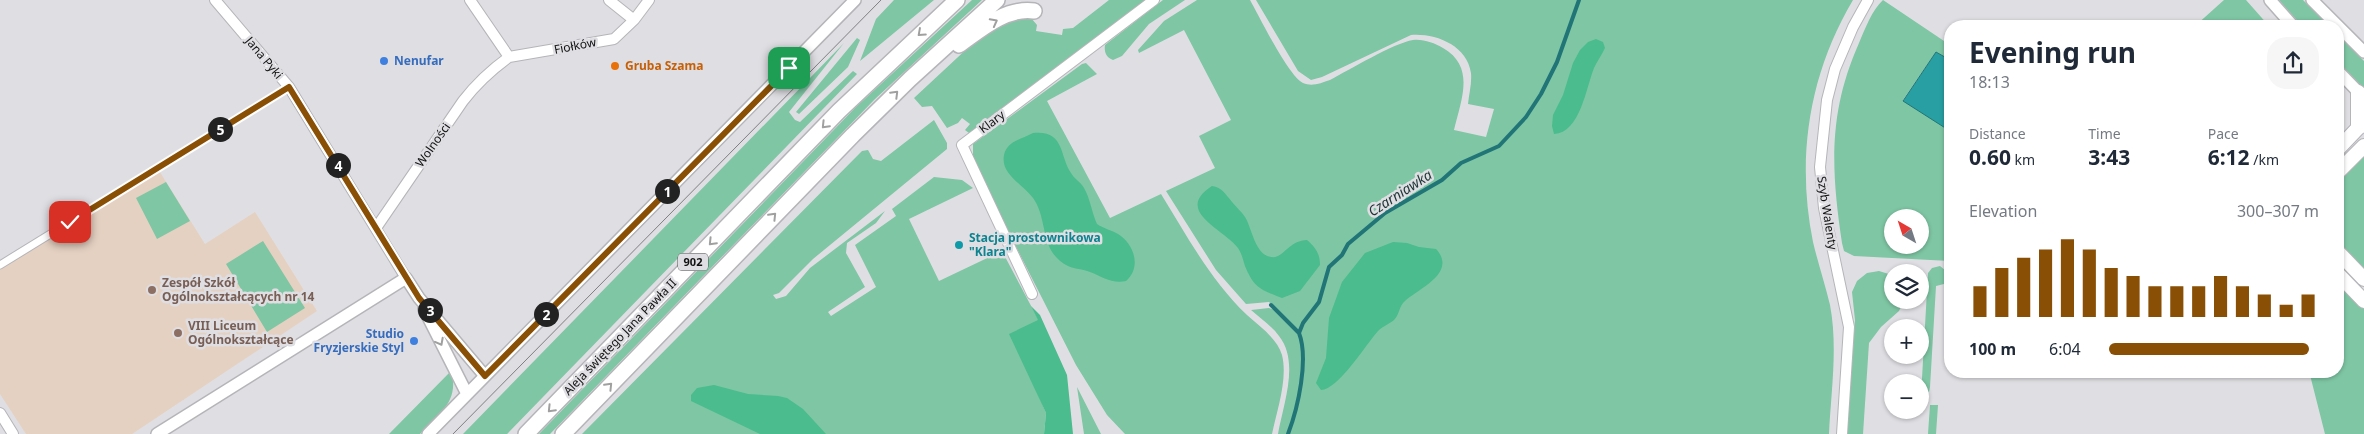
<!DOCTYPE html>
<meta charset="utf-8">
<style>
:root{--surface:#fff;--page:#f6f6f7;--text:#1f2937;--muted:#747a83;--accent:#884f05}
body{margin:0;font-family:"Noto Sans",sans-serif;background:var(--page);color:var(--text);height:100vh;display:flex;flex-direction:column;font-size:19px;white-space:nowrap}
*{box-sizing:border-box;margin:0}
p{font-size:16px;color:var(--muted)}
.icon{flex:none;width:28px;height:28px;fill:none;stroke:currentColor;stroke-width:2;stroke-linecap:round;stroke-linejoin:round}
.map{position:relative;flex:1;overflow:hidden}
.panel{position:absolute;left:1944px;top:20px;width:400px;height:358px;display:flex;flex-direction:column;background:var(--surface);border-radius:20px;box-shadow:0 1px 4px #0004}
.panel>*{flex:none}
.needle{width:32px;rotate:321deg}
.tools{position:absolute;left:1884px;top:209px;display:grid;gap:10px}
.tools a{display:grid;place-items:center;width:45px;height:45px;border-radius:50%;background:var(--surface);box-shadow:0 1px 4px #0004;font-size:25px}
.pin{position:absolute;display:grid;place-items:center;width:42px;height:42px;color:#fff;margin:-21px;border-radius:10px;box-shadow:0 2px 8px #0006}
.km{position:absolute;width:25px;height:25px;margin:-12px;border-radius:50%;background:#222;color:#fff;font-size:14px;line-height:25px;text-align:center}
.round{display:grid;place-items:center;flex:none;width:52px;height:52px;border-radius:20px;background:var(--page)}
.summary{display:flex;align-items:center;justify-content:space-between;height:85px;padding:0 25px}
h1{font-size:28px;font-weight:700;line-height:38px}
.figures{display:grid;grid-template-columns:repeat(3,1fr);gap:8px;height:85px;padding:5px 25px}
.figures div{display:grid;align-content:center}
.figures b{font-size:21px;font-weight:700}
.figures small{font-size:14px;font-weight:400}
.figures p{font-size:14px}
.chart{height:140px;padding:10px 25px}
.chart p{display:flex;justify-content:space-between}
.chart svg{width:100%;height:90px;margin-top:5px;stroke:var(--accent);stroke-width:6}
ul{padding:0 25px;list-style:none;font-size:16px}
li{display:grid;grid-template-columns:80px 60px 1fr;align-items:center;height:38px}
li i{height:12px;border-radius:6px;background:var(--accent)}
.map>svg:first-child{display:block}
.education{fill:#e5d1c2}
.green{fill:#7ec6a4;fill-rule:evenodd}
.forest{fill:#4abc8d}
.water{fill:#289fa2;stroke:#217577}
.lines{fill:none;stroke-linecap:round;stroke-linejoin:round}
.stream{stroke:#217577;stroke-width:4}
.pedestrian-casing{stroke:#b5b5b9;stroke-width:9}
.minor-casing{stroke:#b5b5b9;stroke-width:12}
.tertiary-casing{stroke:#b5b5b9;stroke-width:14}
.secondary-casing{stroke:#b5b5b9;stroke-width:16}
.primary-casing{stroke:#b5b5b9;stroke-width:18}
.pedestrian{stroke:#fff;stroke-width:7}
.minor{stroke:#fff;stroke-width:10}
.tertiary{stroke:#fff;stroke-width:11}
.secondary{stroke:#fff;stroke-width:14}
.primary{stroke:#fff;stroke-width:15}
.tram{stroke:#7f7f82;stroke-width:1}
.oneway{stroke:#a0a0a1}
.route-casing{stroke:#fff;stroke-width:10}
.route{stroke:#884f05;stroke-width:6}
.shop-dot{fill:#3f7fe0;stroke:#dfdfe3;stroke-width:2}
.food-dot{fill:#e8710a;stroke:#dfdfe3;stroke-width:2}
.culture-dot{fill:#0f9aa8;stroke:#dfdfe3;stroke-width:2}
.education-dot{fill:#8d6e63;stroke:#dfdfe3;stroke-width:2}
.labels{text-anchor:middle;stroke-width:5;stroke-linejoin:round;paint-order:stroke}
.shield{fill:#dfdfe3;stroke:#505051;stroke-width:1}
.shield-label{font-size:11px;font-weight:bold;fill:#121213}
.street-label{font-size:12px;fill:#121213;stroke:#dfdfe3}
.shop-label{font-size:12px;font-weight:bold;fill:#366cbe;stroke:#dfdfe3;text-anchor:start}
.food-label{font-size:12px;font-weight:bold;fill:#c56008;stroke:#dfdfe3;text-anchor:start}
.culture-label{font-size:12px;font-weight:bold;fill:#0d838f;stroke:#dfdfe3;text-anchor:start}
.education-label{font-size:12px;font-weight:bold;fill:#785e54;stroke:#dfdfe3;text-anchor:start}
.water-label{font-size:14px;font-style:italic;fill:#1d3536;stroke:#dfdfe3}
</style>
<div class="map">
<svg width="2364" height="434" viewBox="0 0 2364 434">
<rect width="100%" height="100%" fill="#dfdfe3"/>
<path class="education" d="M 158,169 L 205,244 L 255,212 L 317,311 L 132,434 L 26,434 L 0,394 L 0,268 Z"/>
<path class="green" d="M 894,0 L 934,0 L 860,61 L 876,19 Z
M 972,0 L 982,0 L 875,99 L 550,434 L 539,434 L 856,107 Z
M 1109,0 L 1145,0 L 969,133 L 965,130 L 970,124 L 962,118 L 958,123 L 947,128 L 932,106 L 922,107 L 914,98 L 986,31 L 1013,17 L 1031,18 L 1037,25 L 1036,31 L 1062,35 L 1063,29 L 1073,28 Z
M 1163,0 L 1185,0 L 1149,24 L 1122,56 L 1113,60 C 1106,57 1104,52 1105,45 Z
M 1197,0 L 1250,0 C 1259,16 1289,77 1303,83 C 1312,87 1321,83 1330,80 C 1349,70 1394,43 1413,40 C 1424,39 1434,43 1443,48 C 1476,67 1461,100 1454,130 L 1486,137 L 1494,109 L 1468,104 C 1469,94 1472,83 1471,73 C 1467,45 1435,33 1411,35 L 1322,77 L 1311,80 L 1298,71 L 1256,0 L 1853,0 C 1809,74 1796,158 1813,242 C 1818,263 1825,284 1830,305 C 1838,347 1831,392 1829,434 L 1278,434 C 1283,405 1300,362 1279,336 C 1272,326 1260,318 1251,310 L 1269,308 L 1278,311 L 1269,302 L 1246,304 L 1216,270 L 1166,191 L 1215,168 L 1199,136 L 1231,120 L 1184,30 L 1139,53 L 1138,50 L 1164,21 Z
M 1883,0 L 1950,45 L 1950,60 L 1936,52 L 1903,100 L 1950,131 L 1950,261 L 1854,256 L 1844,251 L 1842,243 C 1831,169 1828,113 1859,43 C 1865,29 1872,10 1883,0 ZM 1892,218 L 1920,218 L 1920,245 L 1892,245 Z
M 2224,0 L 2246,0 L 2269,26 L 2195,26 Z
M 2279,0 L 2303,0 L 2329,26 L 2302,26 Z
M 2338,35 L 2364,61 L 2364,89 L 2338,62 Z
M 857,38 L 860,40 L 848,67 L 799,114 L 796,112 Z
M 844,43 L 789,112 L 795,120 L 800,122 L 853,71 L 857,74 L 507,434 L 463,434 Z
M 1086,63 L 1097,74 L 1047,101 L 1110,218 L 1161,194 C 1187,236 1211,281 1247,315 C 1259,326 1277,338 1282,355 C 1288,379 1277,410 1272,434 L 1125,434 L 1107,415 L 1076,365 L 973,162 L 973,144 L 1082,64 Z
M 934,120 L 947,143 L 947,149 L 813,259 L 779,293 L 773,295 L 776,299 L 786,296 L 810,268 L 885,211 L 876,223 L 847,243 L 846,253 L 865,287 L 828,312 L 831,316 L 876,287 L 855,245 L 896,216 L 892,209 L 934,177 L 962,180 L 973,188 L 909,219 L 939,281 L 1002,251 L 1038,319 L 1037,392 L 1046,413 L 1044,434 L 582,434 L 862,151 L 868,150 L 873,159 L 881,161 Z
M 2364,152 L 2364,271 L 2338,243 L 2338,180 Z
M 166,182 L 190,221 L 157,239 L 136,198 Z
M 263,241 L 305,308 L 267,332 L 226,264 Z
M 1940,266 L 1946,271 L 1947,278 L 1944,284 L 1936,286 L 1930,387 L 1929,392 L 1921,396 L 1928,273 L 1932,268 Z
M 1879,271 L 1892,275 L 1892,300 L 1904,300 L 1899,311 L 1881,327 L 1869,343 L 1863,434 L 1847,434 L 1855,320 L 1852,292 L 1857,281 L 1867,273 Z
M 2338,282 L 2364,308 L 2364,434 L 2325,434 L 2309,371 L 2338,371 Z
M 451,371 C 460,401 439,414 420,434 L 389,434 Z
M 1077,387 L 1101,434 L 1084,434 Z
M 1930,405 L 1938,405 L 1936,434 L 1928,434 Z"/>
<path class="forest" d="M 1596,39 L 1603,42 L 1605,48 C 1602,55 1597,61 1594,68 C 1586,88 1580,133 1554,134 L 1552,126 L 1553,115 L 1563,95 L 1573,63 L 1580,50 L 1588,42 Z
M 1033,133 C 1065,130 1059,155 1071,173 C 1074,179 1081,182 1084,188 C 1090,198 1092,213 1097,224 C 1104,229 1112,230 1118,234 C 1134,244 1142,267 1126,281 C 1112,284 1103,277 1090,272 C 1083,269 1074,269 1068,266 C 1040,252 1048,223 1035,201 C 1026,185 1000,176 1004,155 C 1007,141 1022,139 1033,133 Z
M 1212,186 C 1222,187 1226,195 1232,202 C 1236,207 1241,211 1245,217 C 1252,228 1255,255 1271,257 C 1284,259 1287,241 1307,240 C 1315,247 1320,253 1320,265 L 1300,291 L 1282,298 C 1261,290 1254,288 1245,266 C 1243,260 1242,254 1238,248 C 1224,229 1173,211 1212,186 Z
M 1393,242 L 1407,243 L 1419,247 L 1436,249 C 1459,274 1414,290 1403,303 C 1399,308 1399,315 1394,320 C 1389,324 1383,326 1378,331 C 1367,343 1338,390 1321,390 L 1316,383 L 1326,358 L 1329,318 L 1342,282 L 1365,253 Z
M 1031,306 L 1040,315 L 1067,375 L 1073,434 L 1044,434 L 1046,413 L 1009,334 L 1038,320 Z
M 714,385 L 748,394 L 778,396 L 787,398 L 803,409 L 826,434 L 760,434 L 691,401 L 691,395 L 697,388 Z"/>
<path class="water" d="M 1936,52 L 1950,60 L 1950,131 L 1903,101 Z"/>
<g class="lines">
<path class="stream" d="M 1271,305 L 1299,333
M 1288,434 C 1298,408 1309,359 1299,333 L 1303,323 L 1319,302 L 1329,267 L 1342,255 L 1348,244 L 1385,213 L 1442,180 L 1461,163 L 1499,146 L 1526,117 L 1541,94 L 1557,62 L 1579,0"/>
<g class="pedestrian-casing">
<path id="pedestrian" d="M 0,265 L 289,87"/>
</g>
<g class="minor-casing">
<path id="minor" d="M 215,0 L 289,87 L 406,278
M 470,0 L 509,57
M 609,0 L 634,20
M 376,228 L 463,101 C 476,84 491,70 509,57 L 614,39 L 634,20 L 649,0
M 1032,294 L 962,145 L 1154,0
M 0,413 L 13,434
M 1842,434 L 1849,327 L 1824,208 L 1820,167 L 1827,100 L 1835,69 L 1853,27 L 1868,0"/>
</g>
<g class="tertiary-casing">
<path id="tertiary" d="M 2270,0 L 2293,26
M 2312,0 L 2364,52
M 2338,71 L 2363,97
M 424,309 L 467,394
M 157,434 L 406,278 L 419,298 L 485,376
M 428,434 L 855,0"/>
</g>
<g class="secondary-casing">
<path id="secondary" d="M 2358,92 L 2358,128
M 2338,149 L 2358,128 L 2364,124
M 2338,172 L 2364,146
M 2338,252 L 2364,279
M 2338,274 L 2364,301"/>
</g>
<g class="primary-casing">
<path id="primary" d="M 959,45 C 980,30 1006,7 1034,11
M 526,434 L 839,111 L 957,0
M 563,434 L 853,135 L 910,79 L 997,0"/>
</g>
<use href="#pedestrian" class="pedestrian"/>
<use href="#minor" class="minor"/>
<use href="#tertiary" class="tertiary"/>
<use href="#secondary" class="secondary"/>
<use href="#primary" class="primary"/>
<path class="tram" d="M 453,434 L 881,0"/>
</g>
<defs><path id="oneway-chevron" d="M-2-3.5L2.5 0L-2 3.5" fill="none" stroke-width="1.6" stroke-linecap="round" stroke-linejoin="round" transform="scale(1.25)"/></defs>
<g class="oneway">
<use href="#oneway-chevron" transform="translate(994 22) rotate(-28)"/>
<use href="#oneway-chevron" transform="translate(921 33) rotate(138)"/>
<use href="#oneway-chevron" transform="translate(895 94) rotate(-45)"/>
<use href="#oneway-chevron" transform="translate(825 125) rotate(134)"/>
<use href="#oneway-chevron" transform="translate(773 216) rotate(-46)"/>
<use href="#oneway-chevron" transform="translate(712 242) rotate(134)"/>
<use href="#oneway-chevron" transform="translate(440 342) rotate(62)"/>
<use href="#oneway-chevron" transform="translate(609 386) rotate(-46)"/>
<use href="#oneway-chevron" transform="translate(551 409) rotate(134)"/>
</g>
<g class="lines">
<g class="route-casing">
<path id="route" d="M 70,222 L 289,87 L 419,298 L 485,376 L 789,68"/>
</g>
<use href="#route" class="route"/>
</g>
<g class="shop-dot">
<circle cx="384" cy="61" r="5"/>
<circle cx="414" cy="341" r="5"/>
</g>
<circle class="food-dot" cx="615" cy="66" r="5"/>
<circle class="culture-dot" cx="959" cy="245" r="5"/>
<g class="education-dot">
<circle cx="152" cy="290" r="5"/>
<circle cx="178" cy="333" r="5"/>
</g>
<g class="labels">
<rect class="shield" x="678" y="253.5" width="30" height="17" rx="4"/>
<g class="shield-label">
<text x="693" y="266">902</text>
</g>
<g class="street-label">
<text transform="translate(575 46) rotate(-11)" y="4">Fiołków</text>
<text transform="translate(264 58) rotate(50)" y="4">Jana Pyki</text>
<text transform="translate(992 122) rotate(-37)" y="4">Klary</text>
<text transform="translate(433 145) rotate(-55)" y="4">Wolności</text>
<text transform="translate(1827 213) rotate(81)" y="4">Szyb Walenty</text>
<text transform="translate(620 337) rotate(-46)" y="4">Aleja świętego Jana Pawła II</text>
</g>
<g class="shop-label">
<text x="394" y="65">Nenufar</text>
<text x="404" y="338" text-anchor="end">Studio<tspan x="404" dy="14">Fryzjerskie Styl</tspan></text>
</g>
<g class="food-label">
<text x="625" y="70">Gruba Szama</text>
</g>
<g class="culture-label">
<text x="969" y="242">Stacja prostownikowa<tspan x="969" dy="14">"Klara"</tspan></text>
</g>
<g class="education-label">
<text x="162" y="287">Zespół Szkół<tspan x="162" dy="14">Ogólnokształcących nr 14</tspan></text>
<text x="188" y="330">VIII Liceum<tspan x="188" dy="14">Ogólnokształcące</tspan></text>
</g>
<g class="water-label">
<text transform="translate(1400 193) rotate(-33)" y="5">Czarniawka</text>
</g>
</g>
</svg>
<div class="tools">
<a><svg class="needle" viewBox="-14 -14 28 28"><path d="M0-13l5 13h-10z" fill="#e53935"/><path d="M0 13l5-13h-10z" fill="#747a83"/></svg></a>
<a><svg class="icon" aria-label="layers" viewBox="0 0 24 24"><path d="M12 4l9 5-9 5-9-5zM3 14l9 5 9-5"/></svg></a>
<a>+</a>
<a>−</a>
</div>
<div class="pin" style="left:789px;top:68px;background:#1e9e55"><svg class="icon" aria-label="arrive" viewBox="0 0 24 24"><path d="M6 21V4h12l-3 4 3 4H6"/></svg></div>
<div class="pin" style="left:70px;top:222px;background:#d93025"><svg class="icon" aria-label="check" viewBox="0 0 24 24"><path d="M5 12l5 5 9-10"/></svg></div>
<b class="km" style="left:667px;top:191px">1</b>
<b class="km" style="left:546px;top:314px">2</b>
<b class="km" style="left:430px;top:310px">3</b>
<b class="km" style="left:338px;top:165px">4</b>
<b class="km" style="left:220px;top:129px">5</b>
<section class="panel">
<div class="summary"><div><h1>Evening run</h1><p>18:13</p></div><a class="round"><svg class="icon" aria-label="share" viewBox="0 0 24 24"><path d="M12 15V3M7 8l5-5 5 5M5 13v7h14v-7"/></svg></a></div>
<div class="figures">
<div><p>Distance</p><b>0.60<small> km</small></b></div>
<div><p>Time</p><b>3:43</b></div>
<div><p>Pace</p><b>6:12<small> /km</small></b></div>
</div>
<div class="chart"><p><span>Elevation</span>300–307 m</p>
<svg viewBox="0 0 160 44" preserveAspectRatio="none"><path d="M5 44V29M15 44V20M25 44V15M35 44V11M45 44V6M55 44V11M65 44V20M75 44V24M85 44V29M95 44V29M105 44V29M115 44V24M125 44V29M135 44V33M145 44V38M155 44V33"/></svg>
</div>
<ul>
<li><b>100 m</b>6:04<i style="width:95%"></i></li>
</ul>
</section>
</div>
